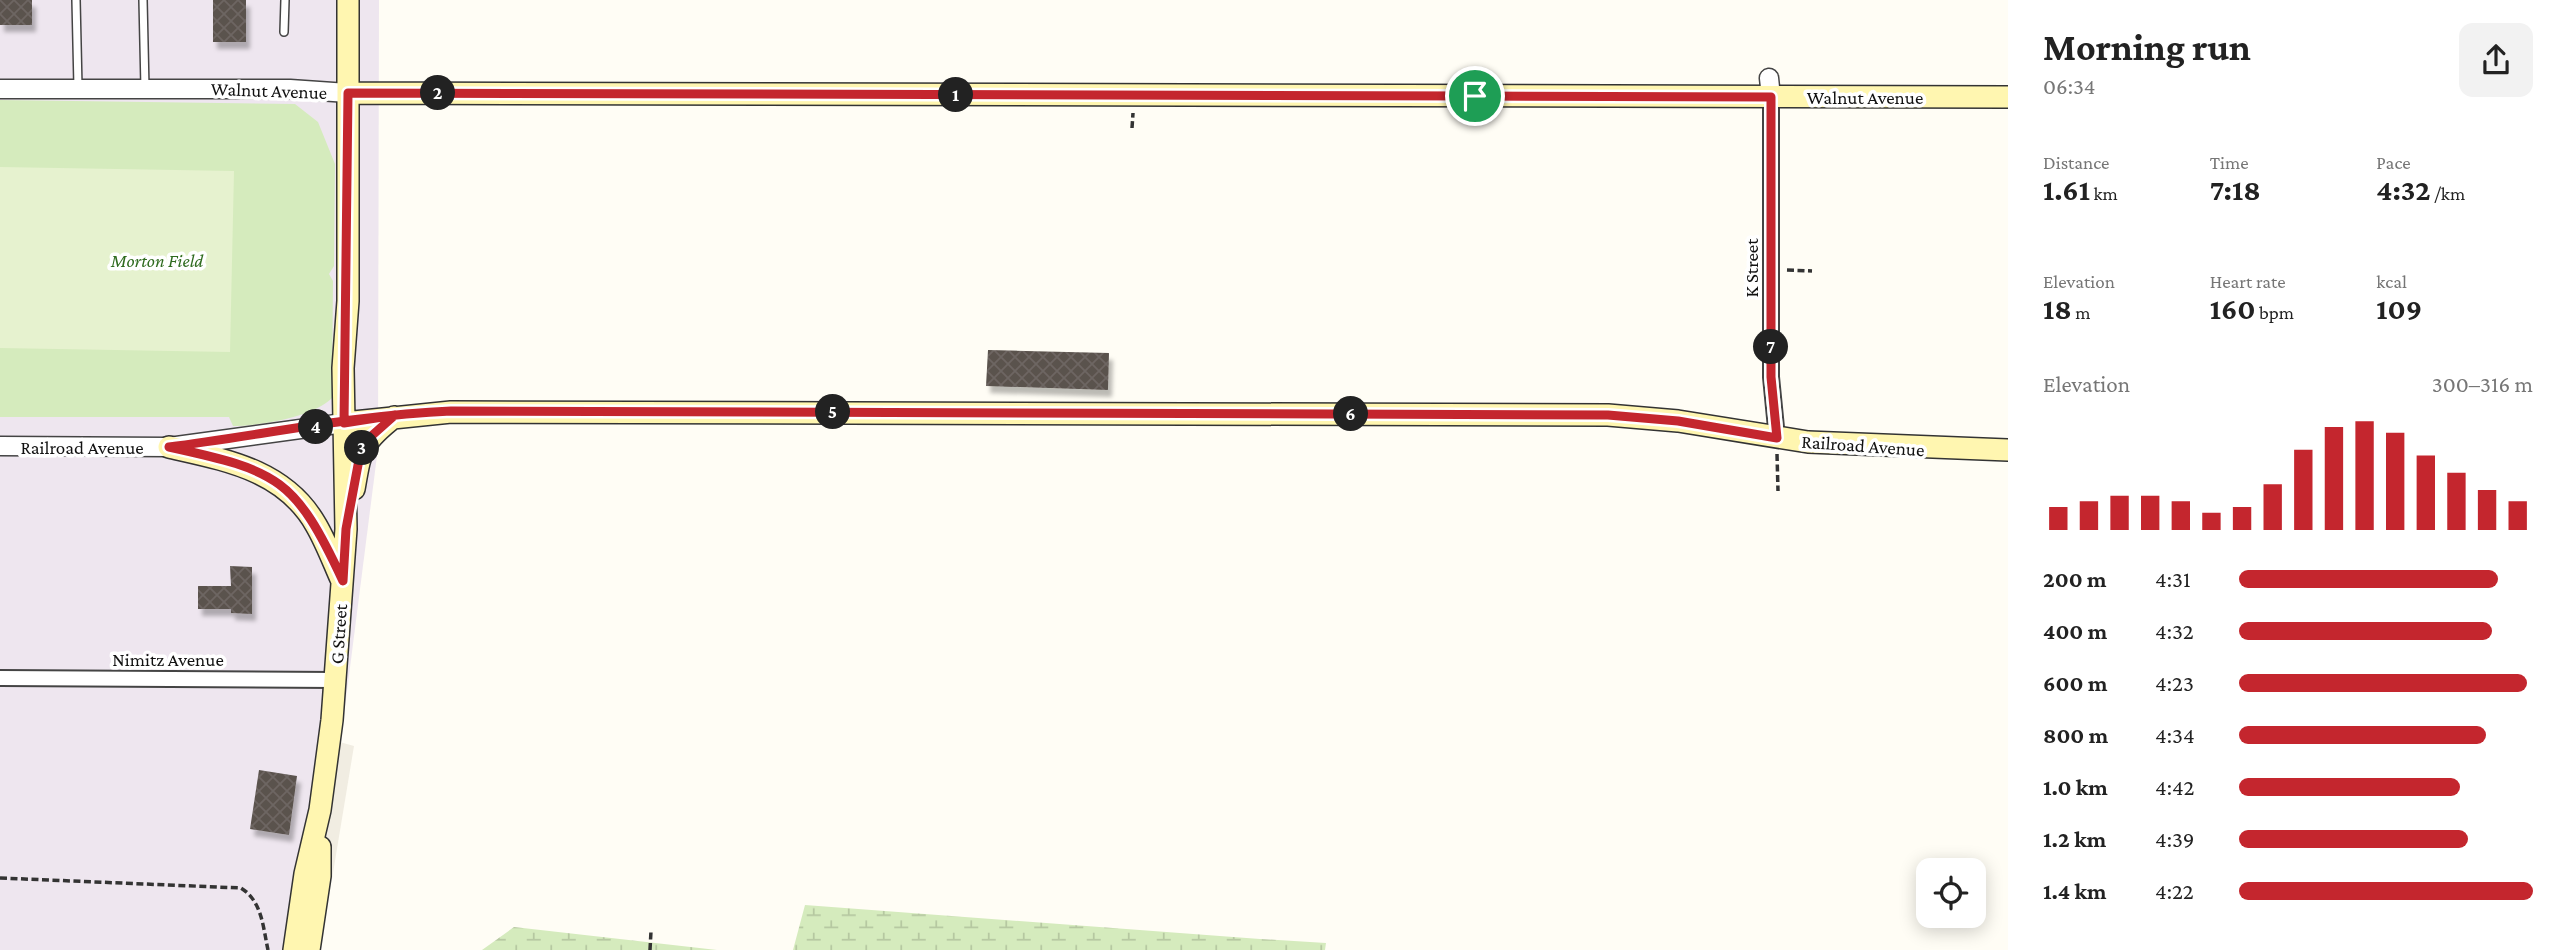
<!DOCTYPE html>
<meta charset="utf-8">
<style>
:root{--surface:#fff;--page:#f2f2f2;--text:#222;--muted:#767676;--accent:#c4262e}
body{margin:0;font-family:"Crimson Pro",serif;background:var(--page);color:var(--text);height:100vh;display:flex;flex-direction:column;font-size:26px;white-space:nowrap}
*{box-sizing:border-box;margin:0}
p{font-size:23px;color:var(--muted)}
.icon{flex:none;width:38px;height:38px;fill:none;stroke:currentColor;stroke-width:2;stroke-linecap:round;stroke-linejoin:round}
.map{position:relative;flex:1;overflow:hidden}
.panel{display:flex;flex-direction:column;background:var(--surface);width:560px}
.panel>*{flex:none}
.fabs{position:absolute;left:1916px;top:858px;display:grid;gap:14px}
.fabs a{display:grid;place-items:center;width:70px;height:70px;border-radius:14px;background:var(--surface);box-shadow:0 4px 18px #0003;font-size:35px}
.pin{position:absolute;display:grid;place-items:center;width:60px;height:60px;color:#fff;margin:-30px;border:4px solid #fff;border-radius:50%;box-shadow:0 2px 7px #0007}
.km{position:absolute;width:35px;height:35px;margin:-18px;border-radius:50%;background:#222;color:#fff;font-size:19px;line-height:35px;text-align:center}
.round{display:grid;place-items:center;flex:none;width:74px;height:74px;border-radius:14px;background:var(--page)}
.summary{display:flex;align-items:center;justify-content:space-between;height:119px;padding:0 35px}
h1{font-size:38px;font-weight:700;line-height:52px}
.figures{display:grid;grid-template-columns:repeat(3,1fr);gap:10px;height:119px;padding:7px 35px}
.figures div{display:grid;align-content:center}
.figures b{font-size:30px;font-weight:700}
.figures small{font-size:19px;font-weight:400}
.figures p{font-size:19px}
.chart{height:196px;padding:14px 35px}
.chart p{display:flex;justify-content:space-between}
.chart svg{width:100%;height:126px;margin-top:7px;stroke:var(--accent);stroke-width:6}
ul{padding:0 35px;list-style:none;font-size:23px}
li{display:grid;grid-template-columns:112px 84px 1fr;align-items:center;height:52px}
li i{height:18px;border-radius:9px;background:var(--accent)}
main{display:flex;flex:1;min-height:0}
.map>svg:first-child{display:block}
.industrial{fill:#eee6ef}
.wetland{fill:url(#wetland-marsh)}
.park{fill:#d5ebbd}
.pitch{fill:#e6f2cf}
.plaza{fill:#f1ede2}
.building{fill:url(#building-cross-hatch);filter:url(#shadow)}
.lines{fill:none;stroke-linecap:round;stroke-linejoin:round}
.service-casing{stroke:#444;stroke-width:10}
.minor-casing{stroke:#444;stroke-width:18}
.tertiary-casing{stroke:#444;stroke-width:21}
.secondary-casing{stroke:#333;stroke-width:24}
.path{stroke:#333;stroke-width:3.5;stroke-dasharray:7 3.5;stroke-linecap:butt}
.service{stroke:#fff;stroke-width:7}
.minor{stroke:#fff;stroke-width:14}
.tertiary{stroke:#fff;stroke-width:18}
.secondary{stroke:#fff6b0;stroke-width:21}
.route-casing{stroke:#fff;stroke-width:14}
.route{stroke:#c4262e;stroke-width:9}
.labels{text-anchor:middle;stroke-width:7;stroke-linejoin:round;paint-order:stroke}
.street-label{font-size:19px;fill:#111;stroke:#fff}
.park-label{font-size:19px;font-style:italic;fill:#2f6b1f;stroke:#fff}
</style>
<main>
<div class="map">
<svg width="2008" height="950" viewBox="0 0 2008 950">
<defs>
<pattern id="wetland-marsh" width="20" height="14" patternUnits="userSpaceOnUse" patternTransform="scale(1.75)"><rect width="20" height="14" fill="#d5ebbd"/><path d="M1 5h8M5 5V1M11 12h8M15 12V8" fill="none" stroke="#b6c8a1"/></pattern>
<pattern id="building-cross-hatch" width="8" height="8" patternUnits="userSpaceOnUse" patternTransform="scale(1.75)"><rect width="8" height="8" fill="#5a524d"/><path d="M0 0l8 8M0 8l8-8" fill="none" stroke="#6d6662"/></pattern>
<filter id="shadow"><feDropShadow dx="4" dy="7" stdDeviation="2" flood-color="#0004"/></filter>
</defs>
<rect width="100%" height="100%" fill="#fffdf5"/>
<path class="industrial" d="M 0,0 L 379,0 L 378,448 L 314,950 L 0,950 Z"/>
<path class="wetland" d="M 805,905 L 1260,939 L 1326,943 L 1325,950 L 793,950 Z
M 514,927 L 717,950 L 482,950 Z"/>
<path class="park" d="M 0,100 L 295,104 L 318,122 L 335,164 L 334,266 L 329,274 L 333,281 L 332,398 C 313,417 260,426 233,426 L 229,417 L 0,417 Z"/>
<path class="pitch" d="M 0,167 L 234,171 L 230,352 L 0,348 Z"/>
<path class="plaza" d="M 329,739 L 354,746 L 332,879 L 320,876 Z"/>
<path class="building" d="M 0,0 L 32,0 L 32,25 L 0,25 Z
M 213,0 L 246,0 L 246,42 L 213,42 Z
M 988,350 L 1109,353 L 1108,390 L 986,386 Z
M 230,566 L 252,567 L 252,614 L 231,613 L 231,609 L 198,609 L 198,586 L 231,586 Z
M 259,770 L 297,776 L 289,835 L 250,829 Z"/>
<g class="lines">
<g class="service-casing">
<path id="service" d="M 76,0 L 78,87
M 143,0 L 145,88
M 284,32 L 285,0"/>
</g>
<g class="minor-casing">
<path id="minor" d="M 1771,97 L 1771,377 L 1777,438
M 0,678 L 335,680"/>
</g>
<g class="tertiary-casing">
<path id="tertiary" d="M 1769,78 L 1771,97
M 0,89 L 290,89 L 348,93
M 0,446 L 169,447 L 344,423"/>
</g>
<g class="secondary-casing">
<path id="secondary" d="M 348,93 L 2008,97
M 344,423 L 451,412 L 1608,415 L 1678,421 L 1808,442 L 2008,450
M 169,447 C 226,460 285,470 316,525 C 326,542 333,561 341,579
M 354,489 C 361,449 361,443 394,417
M 294,950 L 305,874 L 320,810 L 332,720 L 346,529 L 343,368 L 348,301 L 348,0
M 309,950 L 320,876 L 320,847"/>
</g>
<path class="path" d="M 1132,128 L 1133,113
M 1787,270 L 1812,271
M 1777,454 L 1778,491
M 0,878 L 241,888 C 262,901 263,927 268,950
M 650,950 L 651,931"/>
<use href="#service" class="service"/>
<use href="#minor" class="minor"/>
<use href="#tertiary" class="tertiary"/>
<use href="#secondary" class="secondary"/>
</g>
<g class="lines">
<g class="route-casing">
<path id="route" d="M 1475,96 L 348,93 L 344,423 L 395,415 L 368,439 L 361,449 L 346,529 L 343,581 C 295,478 279,471 169,447 C 262,435 357,415 451,411 L 1608,415 L 1678,421 L 1777,438 L 1771,377 L 1771,97 L 1475,96"/>
</g>
<use href="#route" class="route"/>
</g>
<g class="labels">
<g class="street-label">
<text transform="translate(269 90) rotate(2)" y="7">Walnut Avenue</text>
<text x="1865" y="104">Walnut Avenue</text>
<text transform="translate(1751 268) rotate(-90)" y="7">K Street</text>
<text transform="translate(1863 445) rotate(4)" y="7">Railroad Avenue</text>
<text x="82" y="454">Railroad Avenue</text>
<text transform="translate(338 634) rotate(-86)" y="7">G Street</text>
<text x="168" y="666">Nimitz Avenue</text>
</g>
<g class="park-label">
<text x="157" y="267">Morton Field</text>
</g>
</g>
</svg>
<div class="fabs">
<a><svg class="icon" aria-label="locate" viewBox="0 0 24 24"><circle cx="12" cy="12" r="6"/><path d="M12 2v4M12 18v4M2 12h4M18 12h4"/></svg></a>
</div>
<div class="pin" style="left:1475px;top:96px;background:#1e9e55"><svg class="icon" aria-label="arrive" viewBox="0 0 24 24"><path d="M6 21V4h12l-3 4 3 4H6"/></svg></div>
<b class="km" style="left:956px;top:95px">1</b>
<b class="km" style="left:438px;top:93px">2</b>
<b class="km" style="left:362px;top:448px">3</b>
<b class="km" style="left:316px;top:427px">4</b>
<b class="km" style="left:833px;top:412px">5</b>
<b class="km" style="left:1351px;top:414px">6</b>
<b class="km" style="left:1771px;top:347px">7</b>
</div>
<section class="panel">
<div class="summary"><div><h1>Morning run</h1><p>06:34</p></div><a class="round"><svg class="icon" aria-label="share" viewBox="0 0 24 24"><path d="M12 15V3M7 8l5-5 5 5M5 13v7h14v-7"/></svg></a></div>
<div class="figures">
<div><p>Distance</p><b>1.61<small> km</small></b></div>
<div><p>Time</p><b>7:18</b></div>
<div><p>Pace</p><b>4:32<small> /km</small></b></div>
</div>
<div class="figures">
<div><p>Elevation</p><b>18<small> m</small></b></div>
<div><p>Heart rate</p><b>160<small> bpm</small></b></div>
<div><p>kcal</p><b>109</b></div>
</div>
<div class="chart"><p><span>Elevation</span>300–316 m</p>
<svg viewBox="0 0 160 44" preserveAspectRatio="none"><path d="M5 44V36M15 44V34M25 44V32M35 44V32M45 44V34M55 44V38M65 44V36M75 44V28M85 44V16M95 44V8M105 44V6M115 44V10M125 44V18M135 44V24M145 44V30M155 44V34"/></svg>
</div>
<ul>
<li><b>200 m</b>4:31<i style="width:88%"></i></li>
<li><b>400 m</b>4:32<i style="width:86%"></i></li>
<li><b>600 m</b>4:23<i style="width:98%"></i></li>
<li><b>800 m</b>4:34<i style="width:84%"></i></li>
<li><b>1.0 km</b>4:42<i style="width:75%"></i></li>
<li><b>1.2 km</b>4:39<i style="width:78%"></i></li>
<li><b>1.4 km</b>4:22<i style="width:100%"></i></li>
</ul>
</section>
</main>
